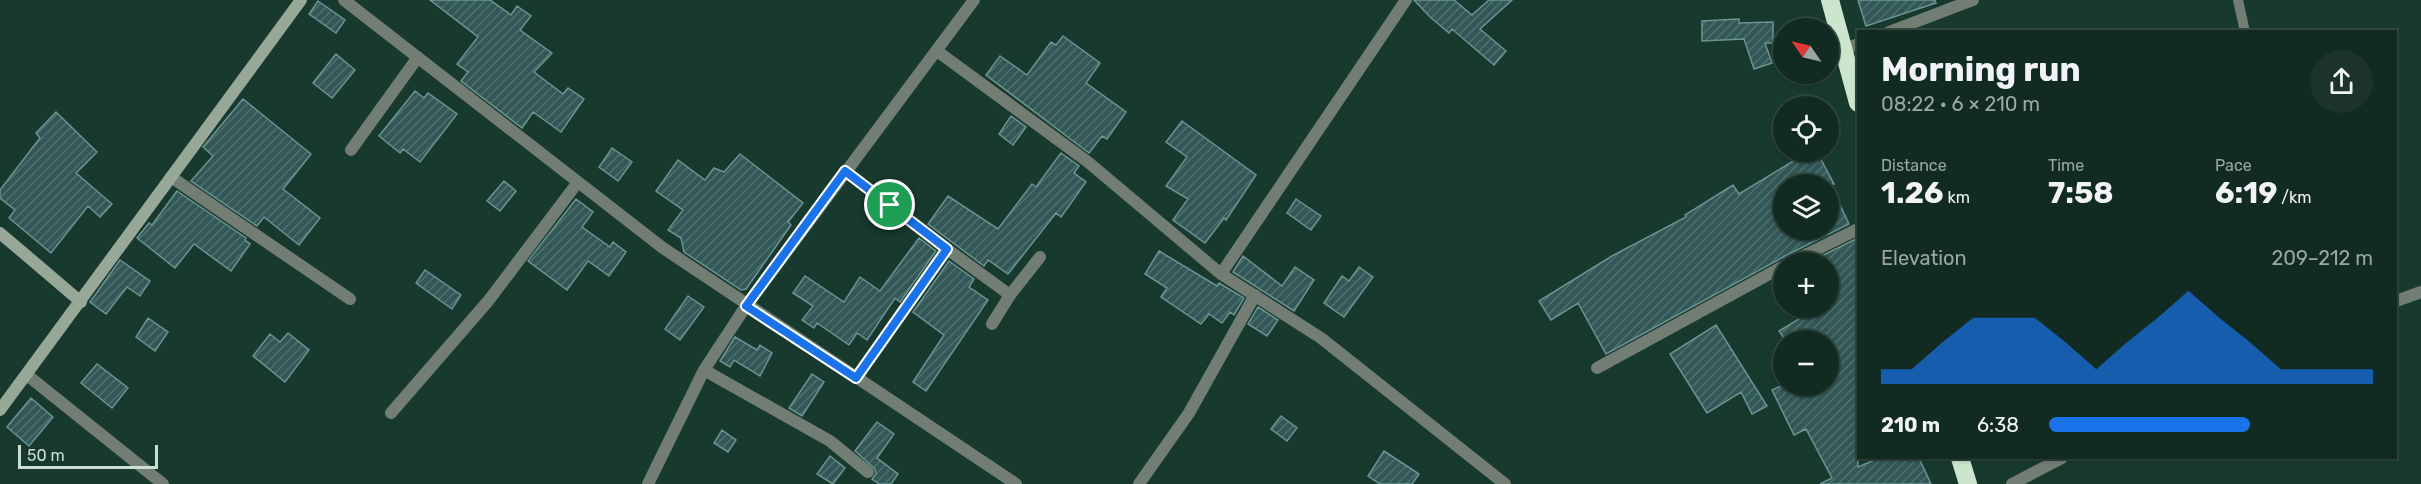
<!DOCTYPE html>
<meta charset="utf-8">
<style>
:root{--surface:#122b22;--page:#1b332a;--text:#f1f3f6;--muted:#9ca7a5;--line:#314740;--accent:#1a73e8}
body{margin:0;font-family:Rubik,sans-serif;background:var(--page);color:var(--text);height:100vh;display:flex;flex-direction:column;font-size:22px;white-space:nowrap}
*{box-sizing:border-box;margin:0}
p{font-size:20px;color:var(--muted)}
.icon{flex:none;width:33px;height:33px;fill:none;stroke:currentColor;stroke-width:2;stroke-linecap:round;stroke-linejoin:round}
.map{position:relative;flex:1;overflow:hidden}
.drawer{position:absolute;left:1857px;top:30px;width:540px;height:429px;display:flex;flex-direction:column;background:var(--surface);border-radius:0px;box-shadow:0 2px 4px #0004,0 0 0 2px var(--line)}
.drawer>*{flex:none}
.needle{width:39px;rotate:304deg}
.controls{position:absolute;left:1773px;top:18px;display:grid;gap:12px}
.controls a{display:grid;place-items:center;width:66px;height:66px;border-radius:50%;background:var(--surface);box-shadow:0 2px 4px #0004,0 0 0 2px var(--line);font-size:30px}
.scale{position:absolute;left:18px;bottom:15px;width:140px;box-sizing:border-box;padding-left:6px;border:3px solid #cbded6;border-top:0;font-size:16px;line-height:21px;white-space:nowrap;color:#cbded6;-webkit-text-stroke:4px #18392e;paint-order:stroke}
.pin{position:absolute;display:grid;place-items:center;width:51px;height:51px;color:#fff;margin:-26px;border:3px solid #fff;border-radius:50%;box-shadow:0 2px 6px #0007}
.round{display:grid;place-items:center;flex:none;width:63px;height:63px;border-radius:32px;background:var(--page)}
.headline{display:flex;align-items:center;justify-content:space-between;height:102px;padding:0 24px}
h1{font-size:33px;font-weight:700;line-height:45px}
.metrics{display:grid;grid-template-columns:repeat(3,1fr);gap:9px;height:102px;padding:6px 24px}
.metrics div{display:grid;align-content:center}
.metrics b{font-size:30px;font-weight:700}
.metrics small{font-size:16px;font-weight:400}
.metrics p{font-size:16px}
.chart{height:168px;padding:12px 24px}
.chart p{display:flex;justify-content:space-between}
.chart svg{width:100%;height:108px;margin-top:6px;fill:var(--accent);opacity:.7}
ul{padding:0 24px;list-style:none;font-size:20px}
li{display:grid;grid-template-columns:96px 72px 1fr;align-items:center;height:45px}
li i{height:15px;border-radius:8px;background:var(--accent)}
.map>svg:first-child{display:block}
.building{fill:url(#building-hatch);stroke:#6b9492;stroke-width:1.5;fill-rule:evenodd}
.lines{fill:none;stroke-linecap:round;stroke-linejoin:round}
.lane{stroke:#727d73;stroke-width:10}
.street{stroke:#727d73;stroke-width:12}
.secondary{stroke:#97a898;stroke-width:12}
.highway{stroke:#cbe6cd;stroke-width:18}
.route-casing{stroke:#fff;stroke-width:12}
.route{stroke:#1a73e8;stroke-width:8}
</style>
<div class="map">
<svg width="2421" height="484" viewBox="0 0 2421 484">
<defs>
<pattern id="building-hatch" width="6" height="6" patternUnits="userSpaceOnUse" patternTransform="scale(1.5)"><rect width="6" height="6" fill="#315857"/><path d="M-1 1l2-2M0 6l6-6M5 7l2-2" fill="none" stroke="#4e706e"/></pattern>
</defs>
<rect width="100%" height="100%" fill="#18392e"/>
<path class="building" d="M 430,0 L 490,0 L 511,15 L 517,6 L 531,16 L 520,30 L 552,53 L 534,72 L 563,94 L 568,88 L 584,99 L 561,132 L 533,112 L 522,128 L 461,81 L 468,72 L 457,64 L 478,37 Z
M 1414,0 L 1454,0 L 1472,15 L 1489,0 L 1512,0 L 1480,29 L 1506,51 L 1494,65 L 1452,29 L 1449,33 L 1430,17 Z
M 1858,0 L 1935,0 L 1936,3 L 1866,26 Z
M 318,1 L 345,20 L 336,33 L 309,14 Z
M 1739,19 L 1739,23 L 1773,22 L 1773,43 L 1765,43 L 1772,63 L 1754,69 L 1744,39 L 1702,41 L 1702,21 Z
M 1063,36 L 1100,63 L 1086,83 L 1126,112 L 1107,139 L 1102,136 L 1089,153 L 986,75 L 1000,56 L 1027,75 L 1051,42 L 1056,45 Z
M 336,54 L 355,70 L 332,98 L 313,83 Z
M 415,91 L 424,98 L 428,93 L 457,114 L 420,162 L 403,149 L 400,153 L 379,136 Z
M 243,99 L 311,154 L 283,189 L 320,218 L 299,245 L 264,217 L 257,226 L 191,181 L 213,156 L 203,147 Z
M 56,112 L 97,152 L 76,173 L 112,204 L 100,217 L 88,206 L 51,253 L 9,218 L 15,210 L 0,198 L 0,190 L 40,138 L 36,133 Z
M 1011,116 L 1026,127 L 1013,145 L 999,134 Z
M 1182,121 L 1256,175 L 1226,220 L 1224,218 L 1205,243 L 1173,220 L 1188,199 L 1166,186 L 1187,157 L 1166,142 Z
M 612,148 L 632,162 L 618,181 L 599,167 Z
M 1797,152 L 1817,152 L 1834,184 L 1830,184 L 1849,224 L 1787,255 L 1606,354 L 1578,303 L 1551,320 L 1539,301 L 1612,256 L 1686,217 L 1685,215 L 1733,185 L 1739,194 L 1800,157 ZM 1784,184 L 1828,184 L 1828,230 L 1784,230 Z
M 1061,153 L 1079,166 L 1074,173 L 1086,182 L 1061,217 L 1056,213 L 1008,274 L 988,260 L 984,266 L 928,224 L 948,196 L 998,229 L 1032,184 L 1036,187 Z
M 740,154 L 803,203 L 788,222 L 791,225 L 746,289 L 741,290 L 684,252 L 681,238 L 668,230 L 683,210 L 656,191 L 678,160 L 705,180 L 714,168 L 724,172 Z
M 504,181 L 516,191 L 500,211 L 487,201 Z
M 177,191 L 246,238 L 245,240 L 250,244 L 231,271 L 194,244 L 175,268 L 137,238 L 149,223 L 152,225 Z
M 576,199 L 593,212 L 582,227 L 610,247 L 613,242 L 626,252 L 609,276 L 588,261 L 567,290 L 528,261 Z
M 1296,199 L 1321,216 L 1311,230 L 1287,213 Z
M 919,238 L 936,251 L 900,302 L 895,298 L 867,340 L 857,333 L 849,345 L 817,323 L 814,328 L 802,320 L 813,306 L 793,293 L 805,276 L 844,302 L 860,277 L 880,291 Z
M 1856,239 L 1858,467 L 1879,458 L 1919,458 L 1931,484 L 1820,484 L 1832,478 L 1806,429 L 1794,435 L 1772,390 L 1781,386 L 1828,386 L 1828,340 L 1785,340 L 1779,331 L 1804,316 L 1800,308 L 1828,308 L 1828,262 L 1809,262 Z
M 1159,251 L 1217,286 L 1219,283 L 1244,298 L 1234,315 L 1230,312 L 1222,323 L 1209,314 L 1201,324 L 1161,297 L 1167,288 L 1145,274 Z
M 1243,256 L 1282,286 L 1295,267 L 1314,280 L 1294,311 L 1233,272 Z
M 120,260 L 150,281 L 140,296 L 127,287 L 106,314 L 90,302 Z
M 949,261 L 974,279 L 969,287 L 988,300 L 926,391 L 913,382 L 944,335 L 913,312 Z
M 1359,267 L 1373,277 L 1344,317 L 1324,303 L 1342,276 L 1349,281 Z
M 425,270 L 461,295 L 452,309 L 416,283 Z
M 688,296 L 704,307 L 680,340 L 665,329 Z
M 1258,307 L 1278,320 L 1267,336 L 1248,324 Z
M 148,318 L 168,332 L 155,351 L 136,337 Z
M 1716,325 L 1767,406 L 1752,414 L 1741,392 L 1707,413 L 1670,354 Z
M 288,333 L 309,350 L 285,382 L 253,356 L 270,334 L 280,342 Z
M 735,337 L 757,350 L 760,345 L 772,353 L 760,376 L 734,360 L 730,367 L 720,361 Z
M 97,364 L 128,388 L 112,408 L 81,383 Z
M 812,374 L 824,382 L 802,416 L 789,408 Z
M 31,398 L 53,417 L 29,446 L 7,427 Z
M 1281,416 L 1297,428 L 1287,441 L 1271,429 Z
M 877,422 L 894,434 L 877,458 L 898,474 L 891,484 L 879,484 L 872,479 L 876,474 L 875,469 L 855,451 Z
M 722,430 L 736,440 L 728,452 L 714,443 Z
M 1384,451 L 1419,474 L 1412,484 L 1380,484 L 1368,476 Z
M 830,456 L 845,468 L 833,484 L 817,474 Z"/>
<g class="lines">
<path class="lane" d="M 2238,0 L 2245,32"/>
<path class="street" d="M 344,0 L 663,248 L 1016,484
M 1889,32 L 1973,0
M 1843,50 L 1858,44
M 937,51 L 1088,162 L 1221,274 L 1321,338 L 1505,484
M 351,150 L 418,57
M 845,171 L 947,249 L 856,378
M 171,177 L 350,299
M 947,249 L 1010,295
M 1791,262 L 1858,229
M 1221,274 L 1406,0
M 2396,301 L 2421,292
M 992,324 L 1010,295 L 1040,257
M 1597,368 L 1784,266
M 704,370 L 830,441 L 868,472
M 27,375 L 163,484
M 391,413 L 489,300 L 578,182
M 648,484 L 704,370 L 746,306 L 974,0
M 1139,484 L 1189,413 L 1255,295
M 2012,484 L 2062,458"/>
<path class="secondary" d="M 0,233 L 81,302
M 0,410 L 301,0"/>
<path class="highway" d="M 1830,0 L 1858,103
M 1960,458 L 1968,484"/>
</g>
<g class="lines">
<g class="route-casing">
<path id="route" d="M 845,171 L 947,249 L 856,378 L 746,306 Z"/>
</g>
<use href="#route" class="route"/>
</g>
</svg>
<div class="controls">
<a><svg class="needle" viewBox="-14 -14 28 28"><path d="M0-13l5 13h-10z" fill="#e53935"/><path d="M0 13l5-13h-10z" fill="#9ca7a5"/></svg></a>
<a><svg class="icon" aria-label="locate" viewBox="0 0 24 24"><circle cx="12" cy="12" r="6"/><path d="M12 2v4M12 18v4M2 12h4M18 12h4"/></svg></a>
<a><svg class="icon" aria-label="layers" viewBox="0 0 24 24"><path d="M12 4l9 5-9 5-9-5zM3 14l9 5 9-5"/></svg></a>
<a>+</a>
<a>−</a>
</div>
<div class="scale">50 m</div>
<div class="pin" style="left:890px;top:205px;background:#1e9e55"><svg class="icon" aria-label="arrive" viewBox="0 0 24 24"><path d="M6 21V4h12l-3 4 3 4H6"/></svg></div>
<section class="drawer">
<div class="headline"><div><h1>Morning run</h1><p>08:22 · 6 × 210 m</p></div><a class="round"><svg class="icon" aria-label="share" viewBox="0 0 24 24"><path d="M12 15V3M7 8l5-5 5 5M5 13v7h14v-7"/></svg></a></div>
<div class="metrics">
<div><p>Distance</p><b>1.26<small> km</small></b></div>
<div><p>Time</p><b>7:58</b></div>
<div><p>Pace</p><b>6:19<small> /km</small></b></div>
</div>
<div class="chart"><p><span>Elevation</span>209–212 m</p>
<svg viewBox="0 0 160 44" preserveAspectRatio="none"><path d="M0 44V38L10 38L20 27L30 17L40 17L50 17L60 27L70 38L80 27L90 17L100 6L110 17L120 27L130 38L140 38L150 38L160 38V44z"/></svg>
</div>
<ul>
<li><b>210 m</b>6:38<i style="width:62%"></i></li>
</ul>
</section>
</div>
